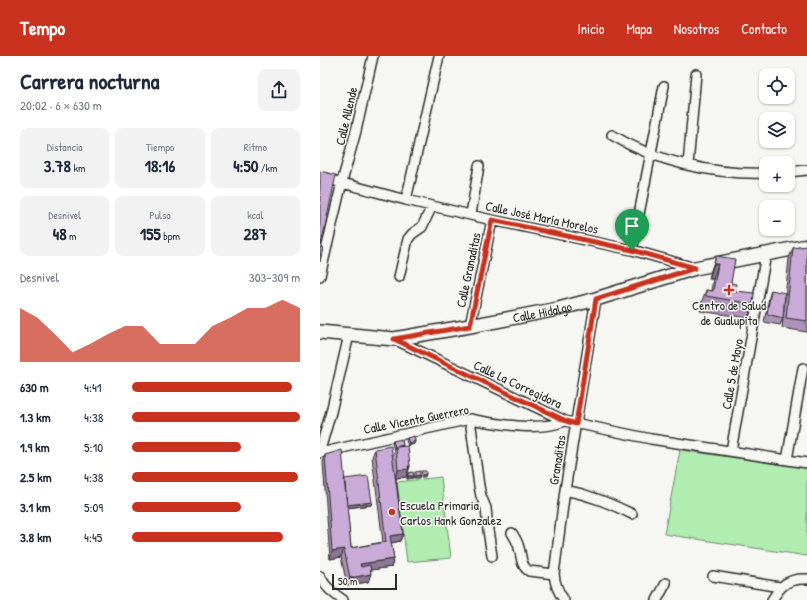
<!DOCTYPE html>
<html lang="es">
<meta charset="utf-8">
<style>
:root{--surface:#fff;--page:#f2f2f3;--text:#1f2937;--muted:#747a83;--accent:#c8321e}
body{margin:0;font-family:"Patrick Hand",sans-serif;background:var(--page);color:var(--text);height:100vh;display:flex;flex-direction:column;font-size:15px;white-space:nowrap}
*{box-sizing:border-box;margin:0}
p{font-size:13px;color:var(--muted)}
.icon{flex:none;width:22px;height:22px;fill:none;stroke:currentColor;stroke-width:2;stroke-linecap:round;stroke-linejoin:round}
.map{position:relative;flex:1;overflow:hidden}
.side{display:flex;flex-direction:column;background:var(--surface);width:320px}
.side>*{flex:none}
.buttons{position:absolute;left:439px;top:12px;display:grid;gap:8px}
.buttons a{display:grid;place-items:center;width:36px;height:36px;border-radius:8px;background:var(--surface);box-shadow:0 1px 3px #0004;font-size:20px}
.scale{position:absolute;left:12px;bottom:10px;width:65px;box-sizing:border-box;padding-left:4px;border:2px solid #2b2b2b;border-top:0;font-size:11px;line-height:14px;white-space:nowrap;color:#2b2b2b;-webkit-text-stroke:3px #f6f6f2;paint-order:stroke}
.pin{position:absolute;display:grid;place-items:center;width:34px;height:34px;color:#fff;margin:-41px -17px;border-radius:50% 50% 50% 0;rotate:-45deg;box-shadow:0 0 4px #0007}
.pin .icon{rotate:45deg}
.round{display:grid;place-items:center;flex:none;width:42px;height:42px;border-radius:8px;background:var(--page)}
.summary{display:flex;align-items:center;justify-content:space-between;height:68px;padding:0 20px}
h1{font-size:22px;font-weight:700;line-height:30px}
.metrics{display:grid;grid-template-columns:repeat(3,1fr);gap:6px;height:68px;padding:4px 20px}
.metrics div{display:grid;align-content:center;border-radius:8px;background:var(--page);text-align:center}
.metrics b{font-size:17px;font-weight:700}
.metrics small{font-size:11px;font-weight:400}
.metrics p{font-size:11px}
.chart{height:112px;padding:8px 20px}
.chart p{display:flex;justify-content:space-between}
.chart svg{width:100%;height:72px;margin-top:4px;fill:var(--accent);opacity:.7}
ul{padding:0 20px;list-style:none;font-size:13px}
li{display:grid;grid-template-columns:64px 48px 1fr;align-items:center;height:30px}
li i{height:10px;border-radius:5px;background:var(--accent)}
header{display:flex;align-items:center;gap:24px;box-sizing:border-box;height:56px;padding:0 20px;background:var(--accent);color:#fff}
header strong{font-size:19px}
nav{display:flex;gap:22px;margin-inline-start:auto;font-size:14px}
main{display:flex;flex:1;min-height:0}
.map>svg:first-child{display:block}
.green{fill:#b1ecb0;stroke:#6e8c6e}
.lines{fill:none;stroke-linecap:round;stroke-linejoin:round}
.street-casing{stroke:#2b2b2b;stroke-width:12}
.secondary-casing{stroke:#2b2b2b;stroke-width:16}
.street{stroke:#f6f6f2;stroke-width:9}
.secondary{stroke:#f6f6f2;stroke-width:13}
.wall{fill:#ae93b9;stroke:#2b2b2b}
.shaded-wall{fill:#8d7896;stroke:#2b2b2b}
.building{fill:#caabd7;stroke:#2b2b2b}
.route-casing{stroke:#fff;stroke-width:8}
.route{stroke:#c8321e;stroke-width:5}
.poi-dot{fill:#c8321e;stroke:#f6f6f2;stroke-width:1.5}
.labels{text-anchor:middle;stroke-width:3;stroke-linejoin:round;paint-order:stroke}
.street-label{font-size:13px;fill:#2b2b2b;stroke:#f6f6f2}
.poi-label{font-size:13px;fill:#2b2b2b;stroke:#f6f6f2}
</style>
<header>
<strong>Tempo</strong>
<nav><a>Inicio</a><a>Mapa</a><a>Nosotros</a><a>Contacto</a></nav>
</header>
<main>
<section class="side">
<div class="summary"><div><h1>Carrera nocturna</h1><p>20:02 · 6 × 630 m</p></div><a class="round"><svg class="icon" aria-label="share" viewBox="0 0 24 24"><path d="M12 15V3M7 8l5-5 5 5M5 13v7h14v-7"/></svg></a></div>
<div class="metrics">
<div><p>Distancia</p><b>3.78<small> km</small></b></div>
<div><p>Tiempo</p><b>18:16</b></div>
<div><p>Ritmo</p><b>4:50<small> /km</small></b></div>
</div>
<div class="metrics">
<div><p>Desnivel</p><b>48<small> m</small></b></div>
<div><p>Pulso</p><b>155<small> bpm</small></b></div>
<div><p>kcal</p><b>287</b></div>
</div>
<div class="chart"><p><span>Desnivel</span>303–309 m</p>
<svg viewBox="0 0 160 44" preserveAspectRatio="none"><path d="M0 44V11L10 17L20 27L30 38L40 33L50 27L60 22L70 22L80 33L90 33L100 33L110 22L120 17L130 11L140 11L150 6L160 11V44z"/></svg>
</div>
<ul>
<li><b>630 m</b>4:41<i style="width:95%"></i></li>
<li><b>1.3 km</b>4:38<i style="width:100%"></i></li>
<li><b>1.9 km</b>5:10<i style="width:65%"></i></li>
<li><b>2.5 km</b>4:38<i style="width:99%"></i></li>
<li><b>3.1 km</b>5:09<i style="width:65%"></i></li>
<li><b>3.8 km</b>4:45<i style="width:90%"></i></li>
</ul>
</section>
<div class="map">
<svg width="487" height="544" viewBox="0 0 487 544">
<rect width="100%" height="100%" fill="#f6f6f2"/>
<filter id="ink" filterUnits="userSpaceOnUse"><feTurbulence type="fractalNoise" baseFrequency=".025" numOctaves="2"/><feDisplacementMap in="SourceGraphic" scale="8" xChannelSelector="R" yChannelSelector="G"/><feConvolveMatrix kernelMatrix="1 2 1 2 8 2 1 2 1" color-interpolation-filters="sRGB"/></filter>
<g filter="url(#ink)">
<path class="green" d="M 360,394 L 487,412 L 487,500 L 344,478 Z
M 121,421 L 131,502 L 87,506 L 77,426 Z"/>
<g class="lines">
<g class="street-casing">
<path id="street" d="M 292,79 C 336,106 395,119 446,117
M 368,109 L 376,18
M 468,116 L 487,114
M 0,121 L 86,144 L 172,164 L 312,194 L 375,212
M 86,144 L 119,0
M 151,158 L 159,110
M 312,194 L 344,30
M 0,220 L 22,126 L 36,75 L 53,0
M 79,221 L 88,183 L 92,178 L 102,171 L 112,150
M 150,270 L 172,164
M 74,283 L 245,365 L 331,383 L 487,407
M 150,363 L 159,430 L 161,440 L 166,452 L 168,474 L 172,500
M 0,394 L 11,356 L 29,279
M 411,395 L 446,198
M 0,397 L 150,363 C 179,368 218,376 245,365
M 467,404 L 483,312
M 245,434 C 270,439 289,447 312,458
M 192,477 C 195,482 198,486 199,492 C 202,501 200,509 209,515 L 234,518
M 0,520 C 5,531 13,537 23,544
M 393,520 L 460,531
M 244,544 C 238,536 235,529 234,518 L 245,434 L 276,243
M 337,544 L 346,527
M 452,544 C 461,529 468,522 487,523"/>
</g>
<g class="secondary-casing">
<g id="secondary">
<path id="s1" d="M 0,276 L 74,283 L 150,270 L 238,253 L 276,243 L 375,212 L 487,190"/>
</g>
</g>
<use href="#street" class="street"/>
<use href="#secondary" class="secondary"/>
</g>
<path class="wall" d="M 487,190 L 487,276 L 462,272 L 469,202 L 473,192 Z
M 396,200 L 415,235 L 433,248 L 428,262 L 380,255 L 381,248 L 386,234 L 391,235 L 393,223 L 389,223 L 391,214 Z
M 451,234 L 463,262 L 460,269 L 444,266 L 449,241 Z
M 87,382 L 95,385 L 94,388 L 88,390 L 86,384 Z
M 73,385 L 83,389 L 82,390 L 90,410 L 88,417 L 93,422 L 87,423 L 87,418 L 86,421 L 76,422 L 83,478 L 80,485 L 71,487 L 74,503 L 71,511 L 51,514 L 48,526 L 27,529 L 21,501 L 10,503 L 3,406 L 5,399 L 24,423 L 52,446 L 51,449 L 27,452 L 31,492 L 63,486 L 52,401 L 55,393 L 73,399 L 75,393 L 74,393 L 72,388 Z"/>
<path class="shaded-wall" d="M 394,208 L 398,208 L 393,223 L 389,223 Z
M 95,385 L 94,388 L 88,390 L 89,387 Z
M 83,389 L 82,391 L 76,391 L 75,393 L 74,393 L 75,391 Z
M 88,410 L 90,410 L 86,421 L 75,422 L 78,414 Z
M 106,418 L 105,421 L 101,421 L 102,419 Z
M 100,419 L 99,422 L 94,422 L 95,420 Z
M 88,420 L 94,420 L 93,422 L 87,423 Z
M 52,446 L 51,449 L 26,452 L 27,449 Z
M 83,478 L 80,485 L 67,488 L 70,480 Z
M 24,493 L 21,501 L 10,503 L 12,495 Z
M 74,503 L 71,511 L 38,516 L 40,508 Z
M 51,518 L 48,526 L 27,529 L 30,522 Z"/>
<path class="building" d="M 0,115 L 16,119 L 1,189 L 0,189 Z
M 487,190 L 487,265 L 466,262 L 473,192 Z
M 0,191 L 3,192 L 0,206 Z
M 396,200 L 415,203 L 411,227 L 416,228 L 415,235 L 434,237 L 433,248 L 386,240 L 386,234 L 393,235 L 398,208 L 394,208 Z
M 451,234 L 465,237 L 463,262 L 447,258 Z
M 94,380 L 95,385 L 89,387 L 87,382 Z
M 82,383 L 83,389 L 75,391 L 73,385 Z
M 71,390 L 83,478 L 70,480 L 74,503 L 40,508 L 41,511 L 50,509 L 51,518 L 30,522 L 24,493 L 12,495 L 5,399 L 22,394 L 31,492 L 66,486 L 55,393 Z
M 88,390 L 90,410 L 88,410 L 89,413 L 78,414 L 76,391 Z
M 100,415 L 100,419 L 95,420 L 95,416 Z
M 101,415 L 106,415 L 106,418 L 102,419 Z
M 93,416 L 94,420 L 88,420 L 88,417 Z
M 48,420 L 52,446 L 27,449 L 24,423 Z"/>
</g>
<g class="lines" filter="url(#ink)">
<g class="route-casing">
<path id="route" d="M 172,164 L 312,194 L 375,212 L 276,243 L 256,368 L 246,365 L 74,283 L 150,270 Z"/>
</g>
<use href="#route" class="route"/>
</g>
<g class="poi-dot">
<path d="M407 228h4v4h4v4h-4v4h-4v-4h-4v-4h4z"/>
<circle cx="72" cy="456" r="4"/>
</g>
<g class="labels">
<g class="street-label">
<text transform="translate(26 60) rotate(-77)" y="5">Calle Allende</text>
<text transform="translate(222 161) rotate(12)" y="5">Calle José María Morelos</text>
<text transform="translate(148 214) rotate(-78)" y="5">Calle Granaditas</text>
<text dy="5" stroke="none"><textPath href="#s1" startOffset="225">Calle Hidalgo</textPath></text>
<text transform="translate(412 318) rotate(-80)" y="5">Calle 5 de Mayo</text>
<text transform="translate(198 328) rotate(25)" y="5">Calle La Corregidora</text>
<text transform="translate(96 363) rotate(-11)" y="5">Calle Vicente Guerrero</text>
<text transform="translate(237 404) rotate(-81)" y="5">Granaditas</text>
</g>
<g class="poi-label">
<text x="409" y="254">Centro de Salud<tspan x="409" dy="15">de Gualupita</tspan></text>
<text x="80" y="454" text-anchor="start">Escuela Primaria<tspan x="80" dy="15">Carlos Hank Gonzalez</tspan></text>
</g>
</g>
</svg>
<div class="buttons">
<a><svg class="icon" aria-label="locate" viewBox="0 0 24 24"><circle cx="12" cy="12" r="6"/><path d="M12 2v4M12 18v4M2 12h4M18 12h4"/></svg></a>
<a><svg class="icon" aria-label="layers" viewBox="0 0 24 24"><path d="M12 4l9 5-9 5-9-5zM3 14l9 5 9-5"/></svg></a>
<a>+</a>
<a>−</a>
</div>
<div class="scale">50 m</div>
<div class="pin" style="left:312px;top:194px;background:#1e9e55"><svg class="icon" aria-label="arrive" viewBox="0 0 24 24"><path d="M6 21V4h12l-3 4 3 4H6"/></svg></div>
</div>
</main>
